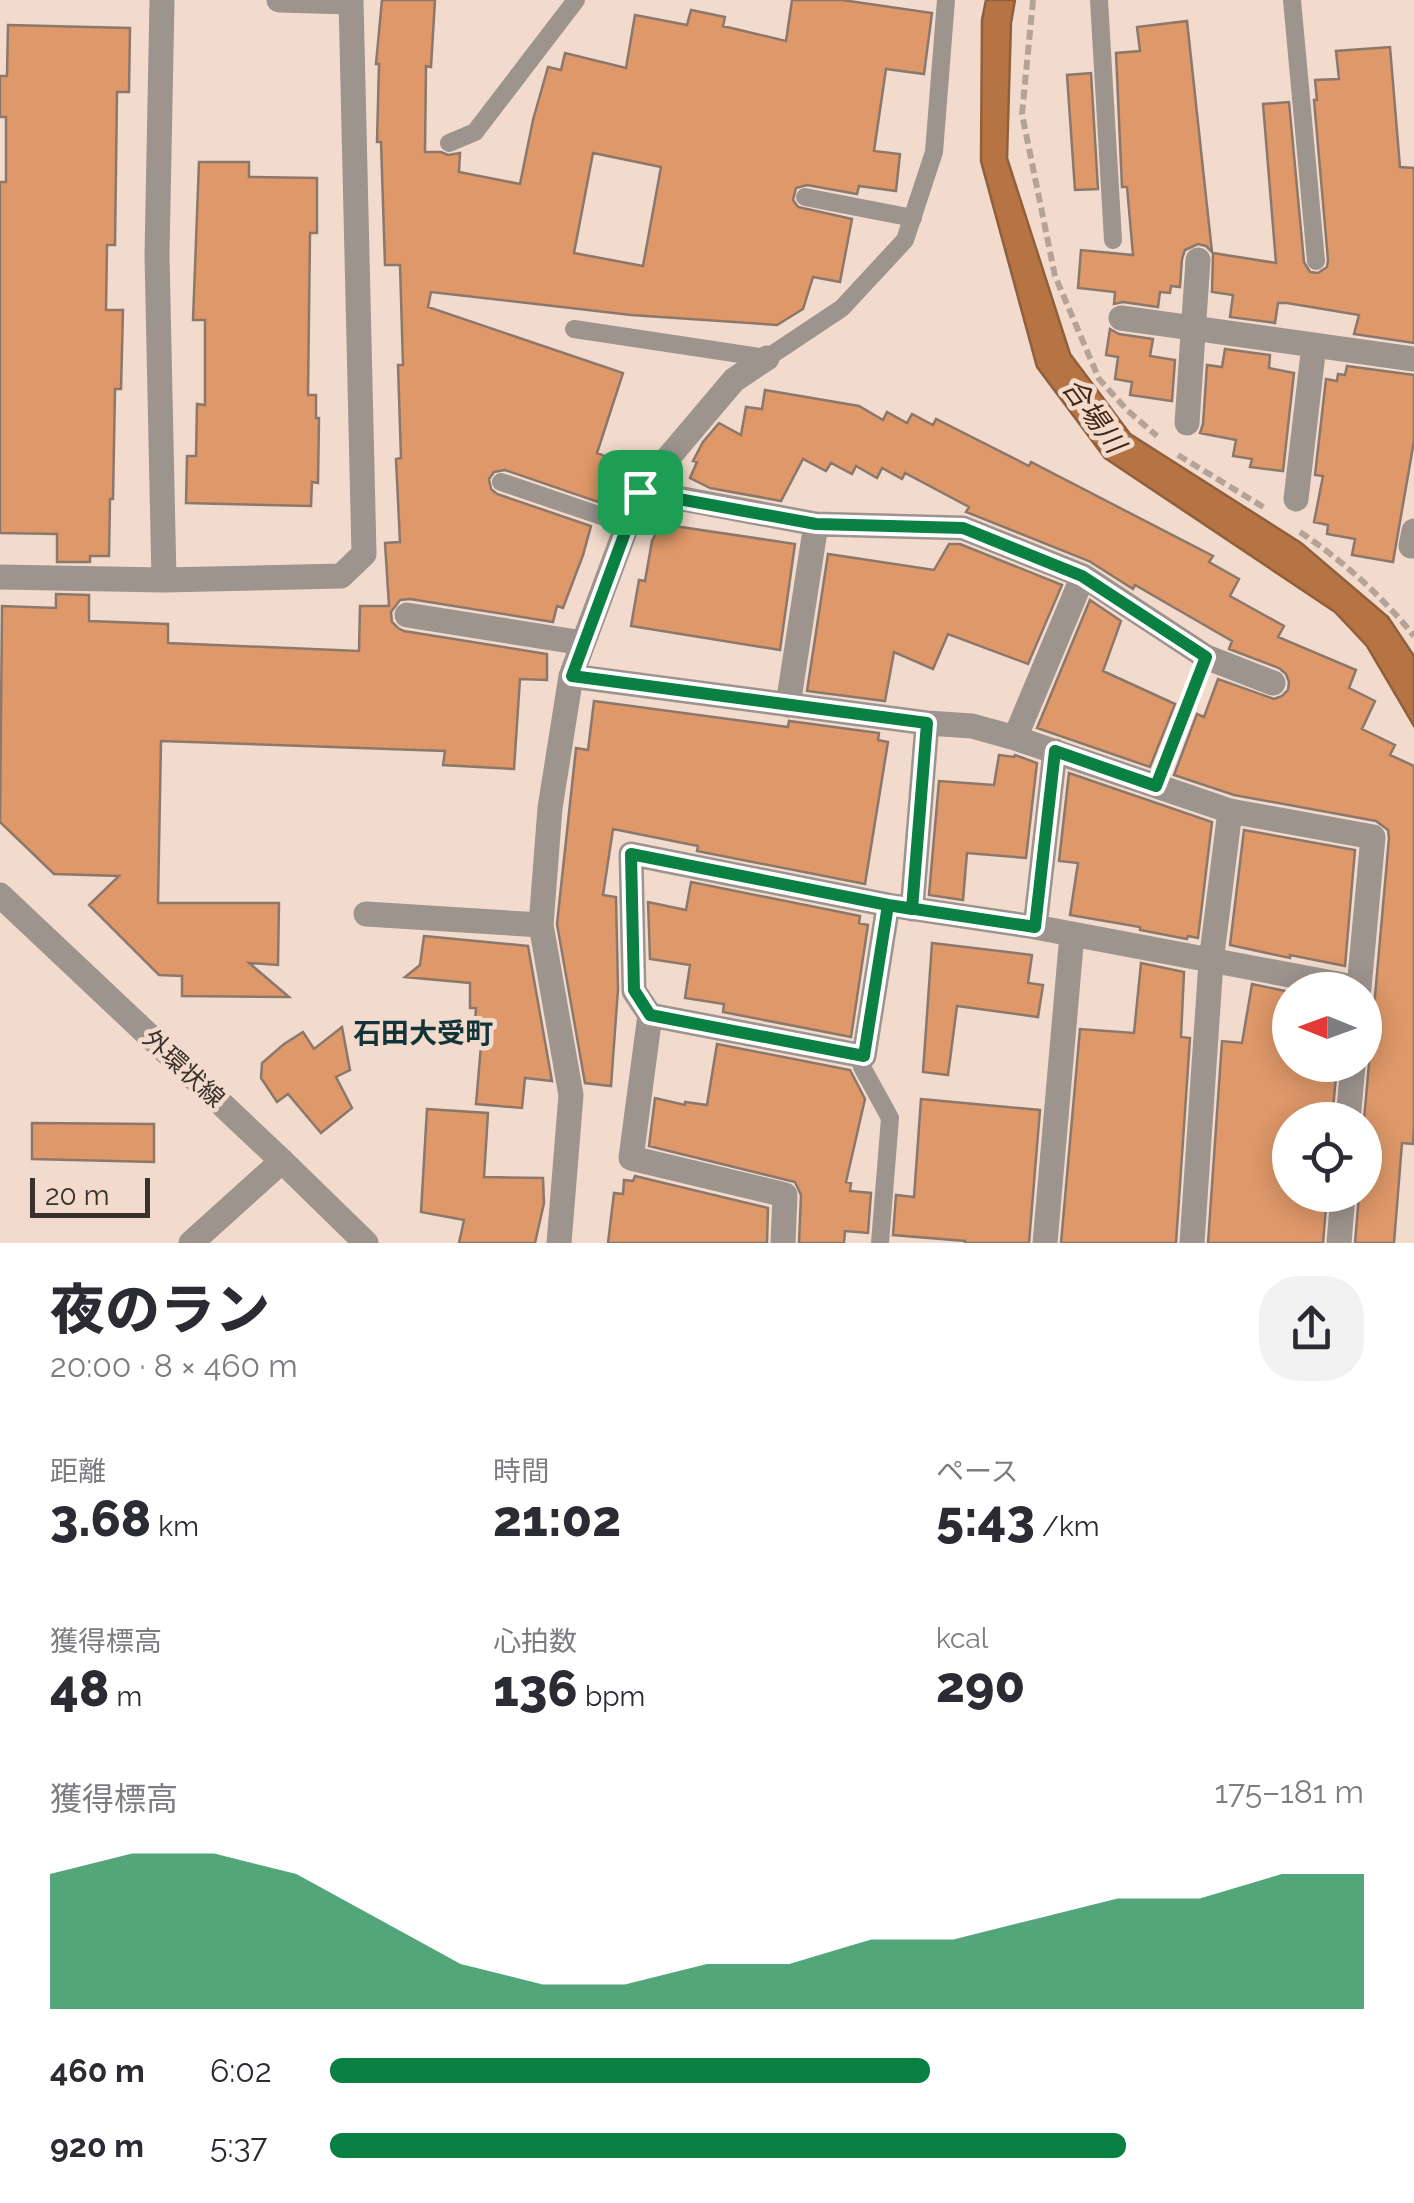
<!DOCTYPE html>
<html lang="ja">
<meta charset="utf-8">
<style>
:root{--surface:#fff;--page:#f2f2f3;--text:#2b2b33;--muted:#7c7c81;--accent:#0b8043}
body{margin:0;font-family:Raleway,"Noto Sans JP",sans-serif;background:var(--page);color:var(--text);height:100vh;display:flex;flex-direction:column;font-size:38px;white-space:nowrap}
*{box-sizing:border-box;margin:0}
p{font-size:32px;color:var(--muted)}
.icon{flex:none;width:55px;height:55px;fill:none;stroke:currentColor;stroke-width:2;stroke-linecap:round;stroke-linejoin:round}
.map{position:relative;height:1243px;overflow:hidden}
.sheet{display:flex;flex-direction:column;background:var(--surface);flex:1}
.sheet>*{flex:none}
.needle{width:65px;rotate:271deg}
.buttons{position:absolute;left:1272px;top:972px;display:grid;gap:20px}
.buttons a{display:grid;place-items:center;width:110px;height:110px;border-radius:50%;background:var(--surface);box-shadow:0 5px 25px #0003;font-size:50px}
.scale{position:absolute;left:30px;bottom:25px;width:120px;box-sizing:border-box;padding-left:10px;border:5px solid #39312b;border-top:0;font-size:28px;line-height:35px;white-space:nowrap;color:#39312b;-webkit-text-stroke:8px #f2dbcd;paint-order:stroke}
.pin{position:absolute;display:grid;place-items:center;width:85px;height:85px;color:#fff;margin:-42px;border-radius:20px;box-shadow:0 5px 15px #0006}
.round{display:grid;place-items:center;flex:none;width:105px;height:105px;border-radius:40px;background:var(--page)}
.overview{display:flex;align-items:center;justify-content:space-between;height:170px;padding:0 50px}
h1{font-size:55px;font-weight:800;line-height:75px}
.figures{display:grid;grid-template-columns:repeat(3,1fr);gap:15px;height:170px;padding:10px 50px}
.figures div{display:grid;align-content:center}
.figures b{font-size:50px;font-weight:800}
.figures small{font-size:28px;font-weight:400}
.figures p{font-size:28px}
.chart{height:280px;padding:20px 50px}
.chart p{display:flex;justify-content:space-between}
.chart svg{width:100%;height:180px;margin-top:10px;fill:var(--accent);opacity:.7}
ul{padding:0 50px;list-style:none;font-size:32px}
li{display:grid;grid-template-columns:160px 120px 1fr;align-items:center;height:75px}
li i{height:25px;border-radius:12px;background:var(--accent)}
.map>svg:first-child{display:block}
.water{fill:#b67344;stroke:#905f3c;stroke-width:2.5}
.building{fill:#de9869;stroke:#8c786b;stroke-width:2.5;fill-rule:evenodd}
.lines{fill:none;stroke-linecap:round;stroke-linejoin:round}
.path{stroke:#b5a397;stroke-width:6;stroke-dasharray:10 5;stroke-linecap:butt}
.service{stroke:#9d948e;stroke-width:18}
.minor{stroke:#9d948e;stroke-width:25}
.tertiary{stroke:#9d948e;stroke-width:25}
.route-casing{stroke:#fff;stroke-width:20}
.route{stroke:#0b8043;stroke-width:12}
.labels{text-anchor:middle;stroke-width:9;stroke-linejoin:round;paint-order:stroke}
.street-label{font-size:25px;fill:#39312b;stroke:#f2dbcd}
.water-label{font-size:28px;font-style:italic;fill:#442713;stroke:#f2dbcd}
.neighbourhood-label{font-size:28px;font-weight:bold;fill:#123438;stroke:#f2dbcd}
</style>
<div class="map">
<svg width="1414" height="1243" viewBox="0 0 1414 1243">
<rect width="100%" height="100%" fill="#f2dbcd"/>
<path class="water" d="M 986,0 L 1015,0 L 1011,23 L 1007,158 L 1070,354 L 1130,434 L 1301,543 L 1388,617 L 1414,656 L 1414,726 L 1367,646 L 1335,612 L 1105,458 L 1037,367 L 981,161 L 982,20 Z"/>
<path class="building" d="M 382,0 L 435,0 L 431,67 L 426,66 L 425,152 L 441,152 L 448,155 L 460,153 L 459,172 L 520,184 L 533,120 L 548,67 L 561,70 L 565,53 L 626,68 L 635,15 L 687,25 L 691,10 L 725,17 L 723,26 L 786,41 L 792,0 L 842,0 L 932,13 L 924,74 L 886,69 L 874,151 L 900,154 L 896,191 L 859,186 L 857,194 L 807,185 L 796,188 L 793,200 L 798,207 L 852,219 L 840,282 L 813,277 L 803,309 L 777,325 L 631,315 L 431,292 L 428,307 L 623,373 L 597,453 L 610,458 L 598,502 L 505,470 L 494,472 L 489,479 L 491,489 L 497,494 L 591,526 L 583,555 L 563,608 L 557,606 L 553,622 L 410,599 L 400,600 L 391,612 L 392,622 L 398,628 L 404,631 L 547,654 L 547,680 L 520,679 L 514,769 L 443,765 L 445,751 L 161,741 L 158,903 L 279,903 L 278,965 L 249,963 L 289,997 L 182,996 L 182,976 L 159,975 L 89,905 L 119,876 L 54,874 L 0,822 L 2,606 L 56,608 L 56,594 L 89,595 L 89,621 L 168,624 L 168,643 L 359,651 L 360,606 L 389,606 L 385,543 L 400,542 L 396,459 L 401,458 L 398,365 L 403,365 L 400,265 L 385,265 L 381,142 L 377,142 L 379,64 L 376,64 ZM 593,153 L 661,167 L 643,266 L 574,253 Z
M 1187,21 L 1212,252 L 1206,246 L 1198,244 L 1185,250 L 1182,259 L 1180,287 L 1171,286 L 1170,293 L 1160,292 L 1158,307 L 1123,302 L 1114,304 L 1115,292 L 1078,288 L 1081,250 L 1133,255 L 1127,187 L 1122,187 L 1116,53 L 1140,51 L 1137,27 Z
M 8,25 L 130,28 L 129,92 L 117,92 L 115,245 L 107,245 L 106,310 L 123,310 L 121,389 L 115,389 L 113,499 L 110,499 L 109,556 L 90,556 L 90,562 L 57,562 L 57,534 L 0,533 L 0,182 L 6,182 L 6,117 L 0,117 L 0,76 L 7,76 Z
M 1390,47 L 1400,167 L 1414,168 L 1414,343 L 1354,334 L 1359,315 L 1287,303 L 1278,303 L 1275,323 L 1230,317 L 1233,295 L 1212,292 L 1213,253 L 1276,263 L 1263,104 L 1289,102 L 1304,262 L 1310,272 L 1318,273 L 1327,267 L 1328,260 L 1314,100 L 1317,100 L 1315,80 L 1339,79 L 1336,51 Z
M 1091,73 L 1098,189 L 1075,190 L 1067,75 Z
M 199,162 L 249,162 L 249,177 L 317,178 L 317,233 L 310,233 L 308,395 L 316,395 L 316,418 L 319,418 L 318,483 L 312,482 L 311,506 L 186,503 L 187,456 L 196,456 L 197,404 L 205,405 L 205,320 L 193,320 Z
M 1110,329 L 1119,334 L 1153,339 L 1150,356 L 1175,360 L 1172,401 L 1130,395 L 1132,382 L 1115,379 L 1118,357 L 1106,355 Z
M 1225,349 L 1270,355 L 1269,368 L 1294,373 L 1283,471 L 1250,467 L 1252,459 L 1233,456 L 1236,440 L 1200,433 L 1203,424 L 1207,365 L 1222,367 Z
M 1347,366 L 1414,375 L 1414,441 L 1393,562 L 1352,555 L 1355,539 L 1327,534 L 1328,525 L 1314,522 L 1323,476 L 1315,475 L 1326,379 L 1337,381 L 1338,374 L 1345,375 Z
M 765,390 L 859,406 L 883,420 L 887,412 L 907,423 L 912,414 L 933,425 L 936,419 L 1029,466 L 1031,462 L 1213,556 L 1209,562 L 1239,579 L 1230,596 L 1284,626 L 1278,637 L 1356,670 L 1349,688 L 1375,701 L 1362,729 L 1395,745 L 1390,755 L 1414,766 L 1414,1126 L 1413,1144 L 1402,1143 L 1394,1243 L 1355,1243 L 1359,1195 L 1365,1195 L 1364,1120 L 1389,838 L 1388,830 L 1376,821 L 1234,795 L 1174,775 L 1197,714 L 1204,717 L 1218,679 L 1274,699 L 1282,696 L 1288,690 L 1289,682 L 1286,674 L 1279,668 L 1229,649 L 1232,641 L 1135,585 L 1133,589 L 1089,561 L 966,512 L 969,507 L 905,473 L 902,479 L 882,468 L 877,478 L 856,466 L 852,474 L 831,463 L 826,471 L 803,459 L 781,501 L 710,488 L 690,478 L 697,462 L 693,461 L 703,442 L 719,423 L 741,435 L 746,407 L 762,409 Z
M 661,524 L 795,544 L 780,650 L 631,626 L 639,580 L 645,581 L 652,541 Z
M 949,544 L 960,544 L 1062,585 L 1028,664 L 948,634 L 933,669 L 894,652 L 885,701 L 807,691 L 828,554 L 934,570 Z
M 1090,600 L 1121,621 L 1103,671 L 1175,704 L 1150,767 L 1037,728 Z
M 594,701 L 788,727 L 789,721 L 879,733 L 878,740 L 888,742 L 865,884 L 697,851 L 698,846 L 613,829 L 603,895 L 616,897 L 618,989 L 611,1086 L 585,1083 L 557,924 L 576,748 L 588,750 Z
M 999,755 L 1014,757 L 1015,755 L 1037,763 L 1026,858 L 967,853 L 963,900 L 929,895 L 939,781 L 994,785 Z
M 1069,773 L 1212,822 L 1198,938 L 1188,936 L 1187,939 L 1140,930 L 1140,927 L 1070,915 L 1078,863 L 1059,861 Z
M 1244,830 L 1355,850 L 1345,966 L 1290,955 L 1290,958 L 1230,945 Z
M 691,882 L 860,916 L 859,923 L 868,925 L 851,1037 L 723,1012 L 724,1004 L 685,998 L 690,965 L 650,959 L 648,902 L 686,910 Z
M 424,936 L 528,946 L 552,1081 L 525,1078 L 522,1108 L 476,1104 L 482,1034 L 474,1034 L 476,1008 L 470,1008 L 470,983 L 405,977 L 420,965 Z
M 932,943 L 1032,955 L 1028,983 L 1043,985 L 1038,1017 L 957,1006 L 948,1075 L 923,1072 Z
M 1141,963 L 1184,972 L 1181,1037 L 1190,1038 L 1176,1243 L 1061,1243 L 1080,1029 L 1134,1033 Z
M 1252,984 L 1290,992 L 1290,1065 L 1337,1065 L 1332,1120 L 1290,1120 L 1290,1195 L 1327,1195 L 1323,1243 L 1208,1243 L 1222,1041 L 1242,1043 Z
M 342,1027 L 350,1070 L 336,1077 L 352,1108 L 321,1133 L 288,1094 L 277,1102 L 261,1078 L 262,1063 L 284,1044 L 303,1032 L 314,1049 Z
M 717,1044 L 850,1070 L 865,1099 L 846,1182 L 851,1183 L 850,1191 L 871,1193 L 868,1233 L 845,1231 L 844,1243 L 799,1243 L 801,1195 L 795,1182 L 649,1146 L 655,1098 L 685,1105 L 685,1102 L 707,1105 Z
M 921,1099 L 1040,1110 L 1029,1243 L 965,1243 L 965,1241 L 893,1235 L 896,1195 L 914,1197 Z
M 427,1109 L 488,1113 L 484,1177 L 543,1178 L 544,1203 L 535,1243 L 459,1243 L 464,1220 L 421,1212 Z
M 32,1123 L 154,1124 L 154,1162 L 32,1159 Z
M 635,1176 L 768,1208 L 767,1243 L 608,1243 L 614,1193 L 623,1194 L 624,1180 L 633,1181 Z"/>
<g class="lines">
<path class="path" d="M 1033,0 L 1022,114 L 1055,276 L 1099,379 L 1127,410 L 1157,436
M 1178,455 L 1265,508
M 1300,532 C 1343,561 1382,596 1414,636"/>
<path class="service" d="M 1099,0 L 1113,240
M 1292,0 L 1316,261
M 449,143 L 475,132 L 576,0
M 805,197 L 913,218
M 574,329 L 767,358 L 842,308 L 905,240 L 934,152 L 946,0
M 501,482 L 628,525
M 1156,787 L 1206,657
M 864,1056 L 862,1067 L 890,1118 L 880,1243"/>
<path class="minor" d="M 162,0 L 157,255 L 164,580
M 279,0 L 351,2
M 1121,318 L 1414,359
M 1187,423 L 1198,260
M 640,491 L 816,524 L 963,528 L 1083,576 L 1206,657 L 1273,683
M 1296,499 L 1314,345
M 1411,546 L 1414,531
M 0,577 L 164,580 L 341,576 L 364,554 L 351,0
M 407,615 L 583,643
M 571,676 L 927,723 L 972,726 L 1015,738 L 1230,811 L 1373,837 L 1359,988
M 788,705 L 816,524
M 1015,738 L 1083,576
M 888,905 L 631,854 L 634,991 L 650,1015 L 864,1056 L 888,905 L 1035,927 L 1359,988 L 1358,990
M 912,909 L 927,723
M 366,914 L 541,925
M 1035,927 L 1055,751
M 650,1015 L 631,1158 L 785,1195 L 783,1243
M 1348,1120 L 1353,1065
M 191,1243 L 282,1161
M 559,1243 L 571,1095 L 541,925 L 550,808 L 571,676 L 640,491 L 734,380 L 767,358
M 1045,1243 L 1072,934
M 1192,1243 L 1211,962 L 1230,811
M 1339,1243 L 1343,1195"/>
<path class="tertiary" d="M 0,895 L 282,1161 L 366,1243"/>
</g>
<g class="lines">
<g class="route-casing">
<path id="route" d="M 640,492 L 572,676 L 927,723 L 912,909 L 888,905 L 864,1056 L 650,1015 L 634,990 L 631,854 L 888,905 L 1035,927 L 1055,751 L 1156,786 L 1206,657 L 1082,576 L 963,528 L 816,524 L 640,492"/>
</g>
<use href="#route" class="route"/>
</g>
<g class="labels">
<g class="street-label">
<text transform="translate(184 1068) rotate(43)" y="9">外環状線</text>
</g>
<g class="water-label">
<text transform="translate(1094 415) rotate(54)" y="10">合場川</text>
</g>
<g class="neighbourhood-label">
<text x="423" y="1043">石田大受町</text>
</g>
</g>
</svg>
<div class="buttons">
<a><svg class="needle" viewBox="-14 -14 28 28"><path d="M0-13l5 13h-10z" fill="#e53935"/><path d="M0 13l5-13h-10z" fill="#7c7c81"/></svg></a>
<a><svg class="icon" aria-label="locate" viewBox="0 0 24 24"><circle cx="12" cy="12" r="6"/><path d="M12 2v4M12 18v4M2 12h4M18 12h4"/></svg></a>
</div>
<div class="scale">20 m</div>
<div class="pin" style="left:640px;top:492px;background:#1e9e55"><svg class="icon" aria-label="arrive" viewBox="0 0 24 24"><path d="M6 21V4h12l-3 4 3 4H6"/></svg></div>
</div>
<section class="sheet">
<div class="overview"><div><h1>夜のラン</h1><p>20:00 · 8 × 460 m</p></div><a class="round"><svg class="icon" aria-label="share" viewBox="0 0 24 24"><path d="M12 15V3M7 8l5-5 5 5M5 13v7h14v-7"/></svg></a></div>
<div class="figures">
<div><p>距離</p><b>3.68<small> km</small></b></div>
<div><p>時間</p><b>21:02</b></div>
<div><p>ペース</p><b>5:43<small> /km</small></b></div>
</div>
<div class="figures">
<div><p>獲得標高</p><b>48<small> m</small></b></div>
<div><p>心拍数</p><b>136<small> bpm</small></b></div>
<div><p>kcal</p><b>290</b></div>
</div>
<div class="chart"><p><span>獲得標高</span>175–181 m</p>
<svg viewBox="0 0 160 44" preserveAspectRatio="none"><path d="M0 44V11L10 6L20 6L30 11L40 22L50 33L60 38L70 38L80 33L90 33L100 27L110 27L120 22L130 17L140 17L150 11L160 11V44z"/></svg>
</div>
<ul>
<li><b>460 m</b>6:02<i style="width:58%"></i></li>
<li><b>920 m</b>5:37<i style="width:77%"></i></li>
</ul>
</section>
